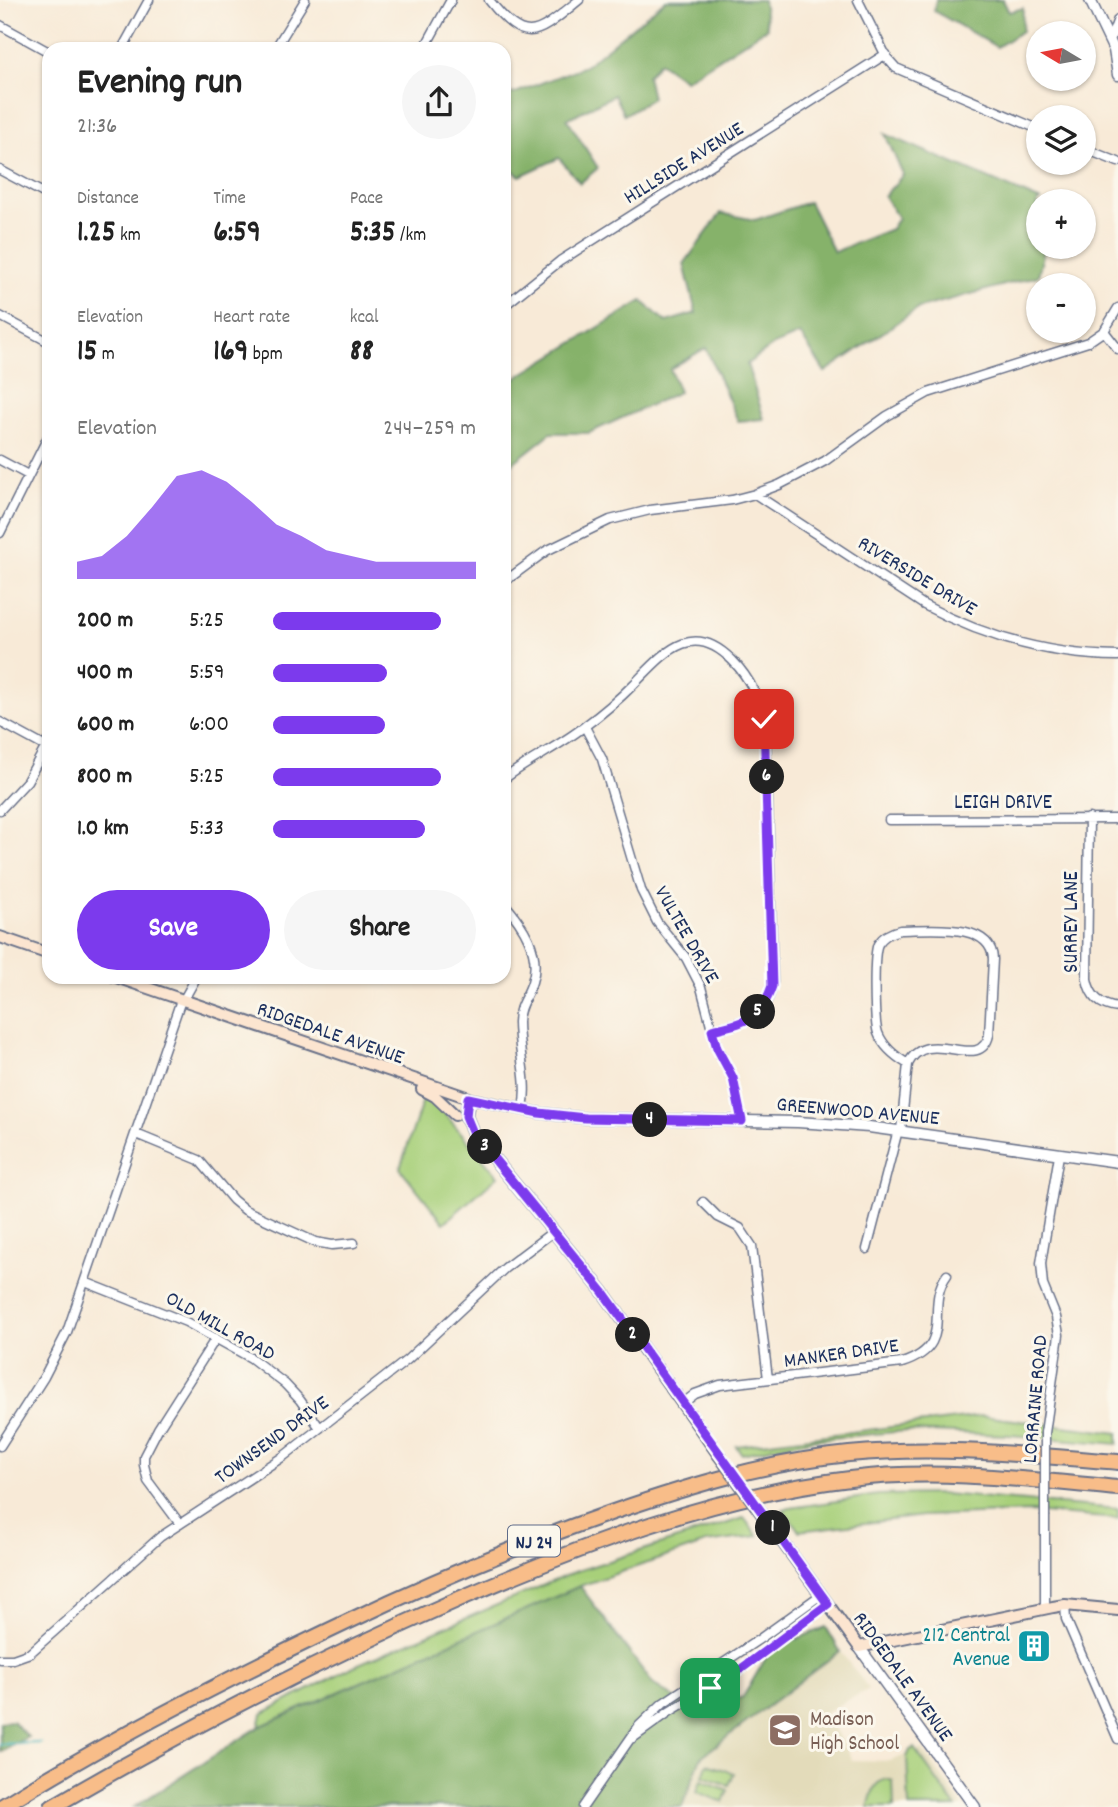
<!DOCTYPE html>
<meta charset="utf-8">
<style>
:root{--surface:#fff;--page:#f6f6f6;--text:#222;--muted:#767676;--accent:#7c3aed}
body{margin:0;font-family:Dekko,sans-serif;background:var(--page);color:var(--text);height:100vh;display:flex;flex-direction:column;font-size:26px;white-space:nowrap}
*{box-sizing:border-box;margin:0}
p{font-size:23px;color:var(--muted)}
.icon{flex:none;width:38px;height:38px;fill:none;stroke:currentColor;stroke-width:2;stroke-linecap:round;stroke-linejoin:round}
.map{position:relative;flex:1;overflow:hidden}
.drawer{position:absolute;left:42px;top:42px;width:469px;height:942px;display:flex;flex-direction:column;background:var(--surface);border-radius:21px;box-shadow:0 2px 5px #0004}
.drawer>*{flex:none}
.needle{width:46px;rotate:280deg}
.buttons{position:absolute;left:1026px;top:21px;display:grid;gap:14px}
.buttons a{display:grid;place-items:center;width:70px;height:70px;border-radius:50%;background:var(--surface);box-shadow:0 2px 5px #0004;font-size:35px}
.pin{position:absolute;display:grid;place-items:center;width:60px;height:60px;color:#fff;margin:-30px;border-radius:14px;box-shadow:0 4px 10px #0006}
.km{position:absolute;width:35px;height:35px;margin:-18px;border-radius:50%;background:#222;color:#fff;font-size:19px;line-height:35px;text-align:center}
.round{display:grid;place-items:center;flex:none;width:74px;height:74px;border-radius:37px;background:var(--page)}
.head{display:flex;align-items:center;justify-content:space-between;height:119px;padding:0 35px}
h1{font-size:38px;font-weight:800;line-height:52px}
.figures{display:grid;grid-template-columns:repeat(3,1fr);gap:10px;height:119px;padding:7px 35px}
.figures div{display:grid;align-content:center}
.figures b{font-size:30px;font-weight:800}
.figures small{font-size:19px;font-weight:400}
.figures p{font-size:19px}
.chart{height:196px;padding:14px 35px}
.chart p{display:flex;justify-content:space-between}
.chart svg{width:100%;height:126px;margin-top:7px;fill:var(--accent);opacity:.7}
.cta{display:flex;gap:14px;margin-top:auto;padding:14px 35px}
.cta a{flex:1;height:80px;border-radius:42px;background:var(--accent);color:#fff;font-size:28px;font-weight:800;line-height:80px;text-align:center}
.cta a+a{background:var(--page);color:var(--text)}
ul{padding:0 35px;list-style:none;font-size:23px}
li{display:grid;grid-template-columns:112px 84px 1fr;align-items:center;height:52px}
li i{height:18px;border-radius:9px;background:var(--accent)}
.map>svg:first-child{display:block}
.built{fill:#e3dbba}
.green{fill:#a8d07a;stroke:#62806c;stroke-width:2}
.forest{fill:#86b26a;stroke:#507064;stroke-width:2}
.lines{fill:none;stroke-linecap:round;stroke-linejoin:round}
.stream{stroke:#43b3bb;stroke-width:2.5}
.minor-casing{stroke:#687088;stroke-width:11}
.tertiary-casing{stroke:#687088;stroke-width:13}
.secondary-casing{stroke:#687088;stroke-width:14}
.motorway-casing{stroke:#687088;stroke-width:18}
.minor{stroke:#fff;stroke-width:8}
.tertiary{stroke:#fff;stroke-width:10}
.secondary{stroke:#fce5d0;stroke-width:10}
.motorway{stroke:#f8bd89;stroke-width:14}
.minor-bridge-casing{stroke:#687088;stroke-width:11;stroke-linecap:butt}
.secondary-bridge-casing{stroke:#687088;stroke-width:14;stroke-linecap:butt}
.minor-bridge{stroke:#fff;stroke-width:8}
.secondary-bridge{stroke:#fce5d0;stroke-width:10}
.route-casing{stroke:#fff;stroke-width:14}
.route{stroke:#7c3aed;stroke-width:9}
.labels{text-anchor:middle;stroke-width:6;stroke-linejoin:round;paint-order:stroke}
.shield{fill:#fbf7ec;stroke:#5e6b89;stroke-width:2}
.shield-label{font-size:19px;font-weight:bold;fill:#1b2f5e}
.street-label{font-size:21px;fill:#1b2f5e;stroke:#fbf7ec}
.culture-label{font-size:21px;fill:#0d838f;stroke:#fbf7ec;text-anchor:end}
.education-label{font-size:21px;fill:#785e54;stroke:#fbf7ec;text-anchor:start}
</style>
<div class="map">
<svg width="1118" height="1807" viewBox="0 0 1118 1807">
<rect width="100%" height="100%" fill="#fbf7ec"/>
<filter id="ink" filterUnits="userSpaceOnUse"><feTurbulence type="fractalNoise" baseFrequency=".0143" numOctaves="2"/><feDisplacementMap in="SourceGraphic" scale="14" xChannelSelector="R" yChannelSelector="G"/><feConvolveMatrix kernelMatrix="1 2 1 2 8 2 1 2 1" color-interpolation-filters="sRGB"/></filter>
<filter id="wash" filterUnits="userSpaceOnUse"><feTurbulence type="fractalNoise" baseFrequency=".00686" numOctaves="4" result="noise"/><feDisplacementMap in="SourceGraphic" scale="28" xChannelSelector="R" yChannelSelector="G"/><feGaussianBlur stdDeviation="1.57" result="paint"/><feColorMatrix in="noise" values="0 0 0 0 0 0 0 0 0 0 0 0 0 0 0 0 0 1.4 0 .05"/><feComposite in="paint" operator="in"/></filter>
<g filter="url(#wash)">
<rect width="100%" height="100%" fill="#f8ead7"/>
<path class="built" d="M 840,1651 L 869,1689 L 825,1712 L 852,1760 L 890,1761 L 922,1749 L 963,1807 L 682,1807 L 701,1757 Z"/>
<path class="green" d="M 424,1097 L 433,1100 L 498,1176 L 444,1223 L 400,1168 Z
M 982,1416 L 1118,1433 L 1118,1444 L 1009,1435 L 905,1431 L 810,1440 L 742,1454 L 736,1446 Z
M 944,1494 L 1118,1509 L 1118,1519 L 1031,1512 L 923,1516 L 799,1531 L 783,1509 L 878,1495 Z
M 744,1518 L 758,1536 L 706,1543 L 580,1586 L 259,1727 L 262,1714 L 354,1666 L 577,1571 Z
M 914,1748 L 956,1807 L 909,1807 L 907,1757 L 910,1750 Z
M 707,1764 L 734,1773 L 729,1785 L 703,1776 Z
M 887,1779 L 893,1781 L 894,1807 L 868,1807 C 873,1794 871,1783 887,1779 Z
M 701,1780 L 728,1790 L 723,1802 L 697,1792 Z"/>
<path class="forest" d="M 666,0 L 763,0 L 767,28 L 685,80 L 659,62 L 647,76 L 652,98 L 624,115 L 614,95 L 567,119 L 598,168 L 580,183 L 559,158 L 520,176 L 504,164 L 504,92 L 513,94 L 585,66 Z
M 936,0 L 1003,0 L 1009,12 L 1023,8 L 1022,31 L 997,47 L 934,11 Z
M 885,134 L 1041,201 L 1038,201 L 1038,247 L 1045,247 L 1038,276 L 919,308 L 825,372 L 800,334 L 774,345 L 747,364 L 764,419 L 738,421 L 706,348 L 670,369 L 679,392 L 589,433 L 551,433 L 504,470 L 504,385 L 642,301 L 666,322 L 696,313 L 684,264 L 721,213 L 755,220 L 809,202 L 834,252 L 891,229 L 898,218 L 884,196 L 903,175 Z
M 580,1586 L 653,1684 L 700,1714 L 743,1697 L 771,1649 L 826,1627 L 840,1651 L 701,1757 L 682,1807 L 134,1807 L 259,1727 Z
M 12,1721 L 28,1737 L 0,1752 L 0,1722 Z"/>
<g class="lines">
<path class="stream" d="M 0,1744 L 41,1743"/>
</g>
</g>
<g filter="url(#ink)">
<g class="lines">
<g class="minor-casing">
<path id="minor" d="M 489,0 C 527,48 537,34 579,0
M 858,0 L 887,58 L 896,68 L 1038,129
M 0,25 L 49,52
M 1110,40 L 1118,19
M 122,49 L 149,0
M 275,49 L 305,0
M 424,49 L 451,0
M 1083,148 L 1118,162
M 0,170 L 49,196
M 504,306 L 560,261 L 886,54
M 0,316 L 49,342
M 1104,331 L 1118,349
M 0,460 L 28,475
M 755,494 L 924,605 C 986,638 1048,655 1118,656
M 0,533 L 49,435
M 504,582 L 546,551 L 610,520 L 650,510 L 732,500 L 755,494 L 779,485 L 825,461 L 887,416 L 928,393 L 1088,342 L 1104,331 L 1118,308
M 0,722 L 46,747
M 585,727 L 602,759 L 641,890 L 657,922 L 686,958 L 701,987 L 717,1048 L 733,1078 L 742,1121
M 504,779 C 530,759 560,746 585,726 C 603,713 619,699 634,684 C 664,654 691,619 732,660 C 751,679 762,705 766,732 L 773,982 C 767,1017 743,1023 712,1030
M 0,810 L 27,781 L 49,741
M 1089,818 L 1087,979 C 1090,996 1100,1006 1118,1008
M 889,820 L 1118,819
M 504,903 C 522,924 542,952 532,982 C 528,996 518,1006 518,1022 C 518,1052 529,1080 523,1109
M 900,930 C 928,930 991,921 993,959 L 989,1035 C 980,1074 928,1024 908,1064 C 896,1057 883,1046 878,1033 C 874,1022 873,954 878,944 C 883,936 891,932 900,930 Z
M 183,1001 L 197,976
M 901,1130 L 908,1064
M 136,1134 L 199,1160 L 233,1200 L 245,1210 L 315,1242 L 332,1245 L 354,1243
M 703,1202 L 718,1217 L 740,1228 L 752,1246 L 768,1379
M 867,1249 L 898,1130
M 85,1282 L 186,1322 L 251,1358 L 285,1384 L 300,1400 L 320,1428
M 682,1404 L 695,1394 L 720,1385 L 902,1363 C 958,1345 923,1307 947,1275
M 1045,1433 L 1059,1335 L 1056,1317 L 1043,1285 L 1041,1263 L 1059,1155
M 0,1446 L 44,1377 L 67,1332 L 181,1000
M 1045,1517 L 1045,1608
M 180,1524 L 148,1481 L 144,1465 L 144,1456 L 158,1429 L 216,1338
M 1065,1605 L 1066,1619 L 1118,1739
M 0,1659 L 13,1659 L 30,1653 L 160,1537 L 284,1456 L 407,1360 L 505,1268 L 554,1231
M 633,1738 L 669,1712 L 741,1669 L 828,1604
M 583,1807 L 639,1726 L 663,1703 L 761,1638 L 822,1594"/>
</g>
<g class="tertiary-casing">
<path id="tertiary" d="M 1090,0 L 1114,50 L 1118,75
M 469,1098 L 539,1113 L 585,1118 L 798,1122 L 869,1127 L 1118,1162
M 859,1647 L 975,1807"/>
</g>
<g class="secondary-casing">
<path id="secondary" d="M 0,937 L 49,954
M 113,976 L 469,1098 L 466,1116 L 473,1133 L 603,1292 L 718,1454
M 422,1089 L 435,1096 L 455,1115
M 765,1518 L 859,1647 L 1053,1607 L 1065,1605 L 1118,1610"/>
</g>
<g class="motorway-casing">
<path id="motorway" d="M 1,1807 C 111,1738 227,1679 345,1623 C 433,1581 523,1543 616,1511 C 692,1485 769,1462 849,1454 C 938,1445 1029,1455 1118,1462
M 52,1807 C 184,1730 319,1660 459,1599 C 584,1545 714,1495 850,1479 C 939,1468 1030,1480 1118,1488"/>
</g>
<use href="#minor" class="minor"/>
<use href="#tertiary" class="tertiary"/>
<use href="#secondary" class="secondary"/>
<use href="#motorway" class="motorway"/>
<g class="minor-bridge-casing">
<path id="minor-bridge" d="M 1045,1433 L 1045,1517"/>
</g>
<g class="secondary-bridge-casing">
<path id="secondary-bridge" d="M 718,1454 L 765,1518"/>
</g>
<use href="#minor-bridge" class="minor-bridge"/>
<use href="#secondary-bridge" class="secondary-bridge"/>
</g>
</g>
<g class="lines" filter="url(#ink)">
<g class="route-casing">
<path id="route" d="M 710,1688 L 741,1669 L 828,1604 L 603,1292 L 473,1133 L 466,1116 L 468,1098 L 539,1113 L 585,1118 L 742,1121 L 733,1078 L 717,1048 L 712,1030 C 744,1023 761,1019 772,986 L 764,719"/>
</g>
<use href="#route" class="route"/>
</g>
<defs>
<g id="building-square" transform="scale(1.75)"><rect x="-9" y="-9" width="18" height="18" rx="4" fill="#0f9aa8" stroke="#fbf7ec"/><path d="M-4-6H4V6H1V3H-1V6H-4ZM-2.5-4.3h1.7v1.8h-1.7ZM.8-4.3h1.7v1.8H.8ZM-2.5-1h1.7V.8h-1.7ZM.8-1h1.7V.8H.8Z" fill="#fff"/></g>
<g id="school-square" transform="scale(1.75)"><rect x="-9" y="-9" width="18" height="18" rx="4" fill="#8d6e63" stroke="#fbf7ec"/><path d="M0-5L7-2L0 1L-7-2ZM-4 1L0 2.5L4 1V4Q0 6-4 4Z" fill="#fff"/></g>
</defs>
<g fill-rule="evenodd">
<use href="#building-square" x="1034" y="1646"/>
<use href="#school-square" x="785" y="1730"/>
</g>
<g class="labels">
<rect class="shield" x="508" y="1525.5" width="52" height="31" rx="5"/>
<g class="shield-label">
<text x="534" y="1548">NJ 24</text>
</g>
<g class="street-label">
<text transform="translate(683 162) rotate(-32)" y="7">HILLSIDE AVENUE</text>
<text transform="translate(918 575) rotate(31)" y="7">RIVERSIDE DRIVE</text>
<text x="1003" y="808">LEIGH DRIVE</text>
<text transform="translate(1070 922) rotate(-90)" y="7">SURREY LANE</text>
<text transform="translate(688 934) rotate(60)" y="7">VULTEE DRIVE</text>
<text transform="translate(331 1032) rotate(19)" y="7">RIDGEDALE AVENUE</text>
<text transform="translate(858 1110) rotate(5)" y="7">GREENWOOD AVENUE</text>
<text transform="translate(221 1325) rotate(29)" y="7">OLD MILL ROAD</text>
<text transform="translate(841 1352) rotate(-8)" y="7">MANKER DRIVE</text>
<text transform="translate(1034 1399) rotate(-85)" y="7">LORRAINE ROAD</text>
<text transform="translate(271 1439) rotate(-36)" y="7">TOWNSEND DRIVE</text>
<text transform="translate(904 1676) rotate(54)" y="7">RIDGEDALE AVENUE</text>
</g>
<g class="culture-label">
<text x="1010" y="1641">212 Central<tspan x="1010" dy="24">Avenue</tspan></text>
</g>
<g class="education-label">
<text x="810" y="1725">Madison<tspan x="810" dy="24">High School</tspan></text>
</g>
</g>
</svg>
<div class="buttons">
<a><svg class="needle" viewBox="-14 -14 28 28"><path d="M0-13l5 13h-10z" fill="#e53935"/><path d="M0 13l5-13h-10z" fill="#767676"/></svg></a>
<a><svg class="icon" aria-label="layers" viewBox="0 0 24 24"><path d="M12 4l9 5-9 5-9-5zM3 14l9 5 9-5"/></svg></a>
<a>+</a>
<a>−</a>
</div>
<div class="pin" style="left:710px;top:1688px;background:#1e9e55"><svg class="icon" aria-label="arrive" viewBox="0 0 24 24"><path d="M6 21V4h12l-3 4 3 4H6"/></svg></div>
<div class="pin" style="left:764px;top:719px;background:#d93025"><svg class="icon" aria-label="check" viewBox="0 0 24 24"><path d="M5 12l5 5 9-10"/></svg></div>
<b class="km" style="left:773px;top:1528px">1</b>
<b class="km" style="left:633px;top:1335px">2</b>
<b class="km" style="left:485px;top:1147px">3</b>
<b class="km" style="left:650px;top:1120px">4</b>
<b class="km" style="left:758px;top:1012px">5</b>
<b class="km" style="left:767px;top:777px">6</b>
<section class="drawer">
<div class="head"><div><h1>Evening run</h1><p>21:36</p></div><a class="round"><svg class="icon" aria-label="share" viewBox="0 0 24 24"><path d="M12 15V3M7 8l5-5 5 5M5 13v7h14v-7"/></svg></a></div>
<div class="figures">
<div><p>Distance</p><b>1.25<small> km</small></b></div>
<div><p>Time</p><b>6:59</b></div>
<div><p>Pace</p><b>5:35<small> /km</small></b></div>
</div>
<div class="figures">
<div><p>Elevation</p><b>15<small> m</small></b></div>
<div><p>Heart rate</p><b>169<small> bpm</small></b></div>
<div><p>kcal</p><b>88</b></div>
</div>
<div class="chart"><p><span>Elevation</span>244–259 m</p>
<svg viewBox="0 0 160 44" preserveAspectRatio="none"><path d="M0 44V38L10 36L20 29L30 19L40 8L50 6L60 10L70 17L80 25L90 29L100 34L110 36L120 38L130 38L140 38L150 38L160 38V44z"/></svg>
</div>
<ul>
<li><b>200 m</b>5:25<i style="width:83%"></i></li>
<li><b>400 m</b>5:59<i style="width:56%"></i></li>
<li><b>600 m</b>6:00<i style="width:55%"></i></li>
<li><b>800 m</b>5:25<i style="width:83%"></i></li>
<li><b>1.0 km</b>5:33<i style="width:75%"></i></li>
</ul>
<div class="cta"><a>Save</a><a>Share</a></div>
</section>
</div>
